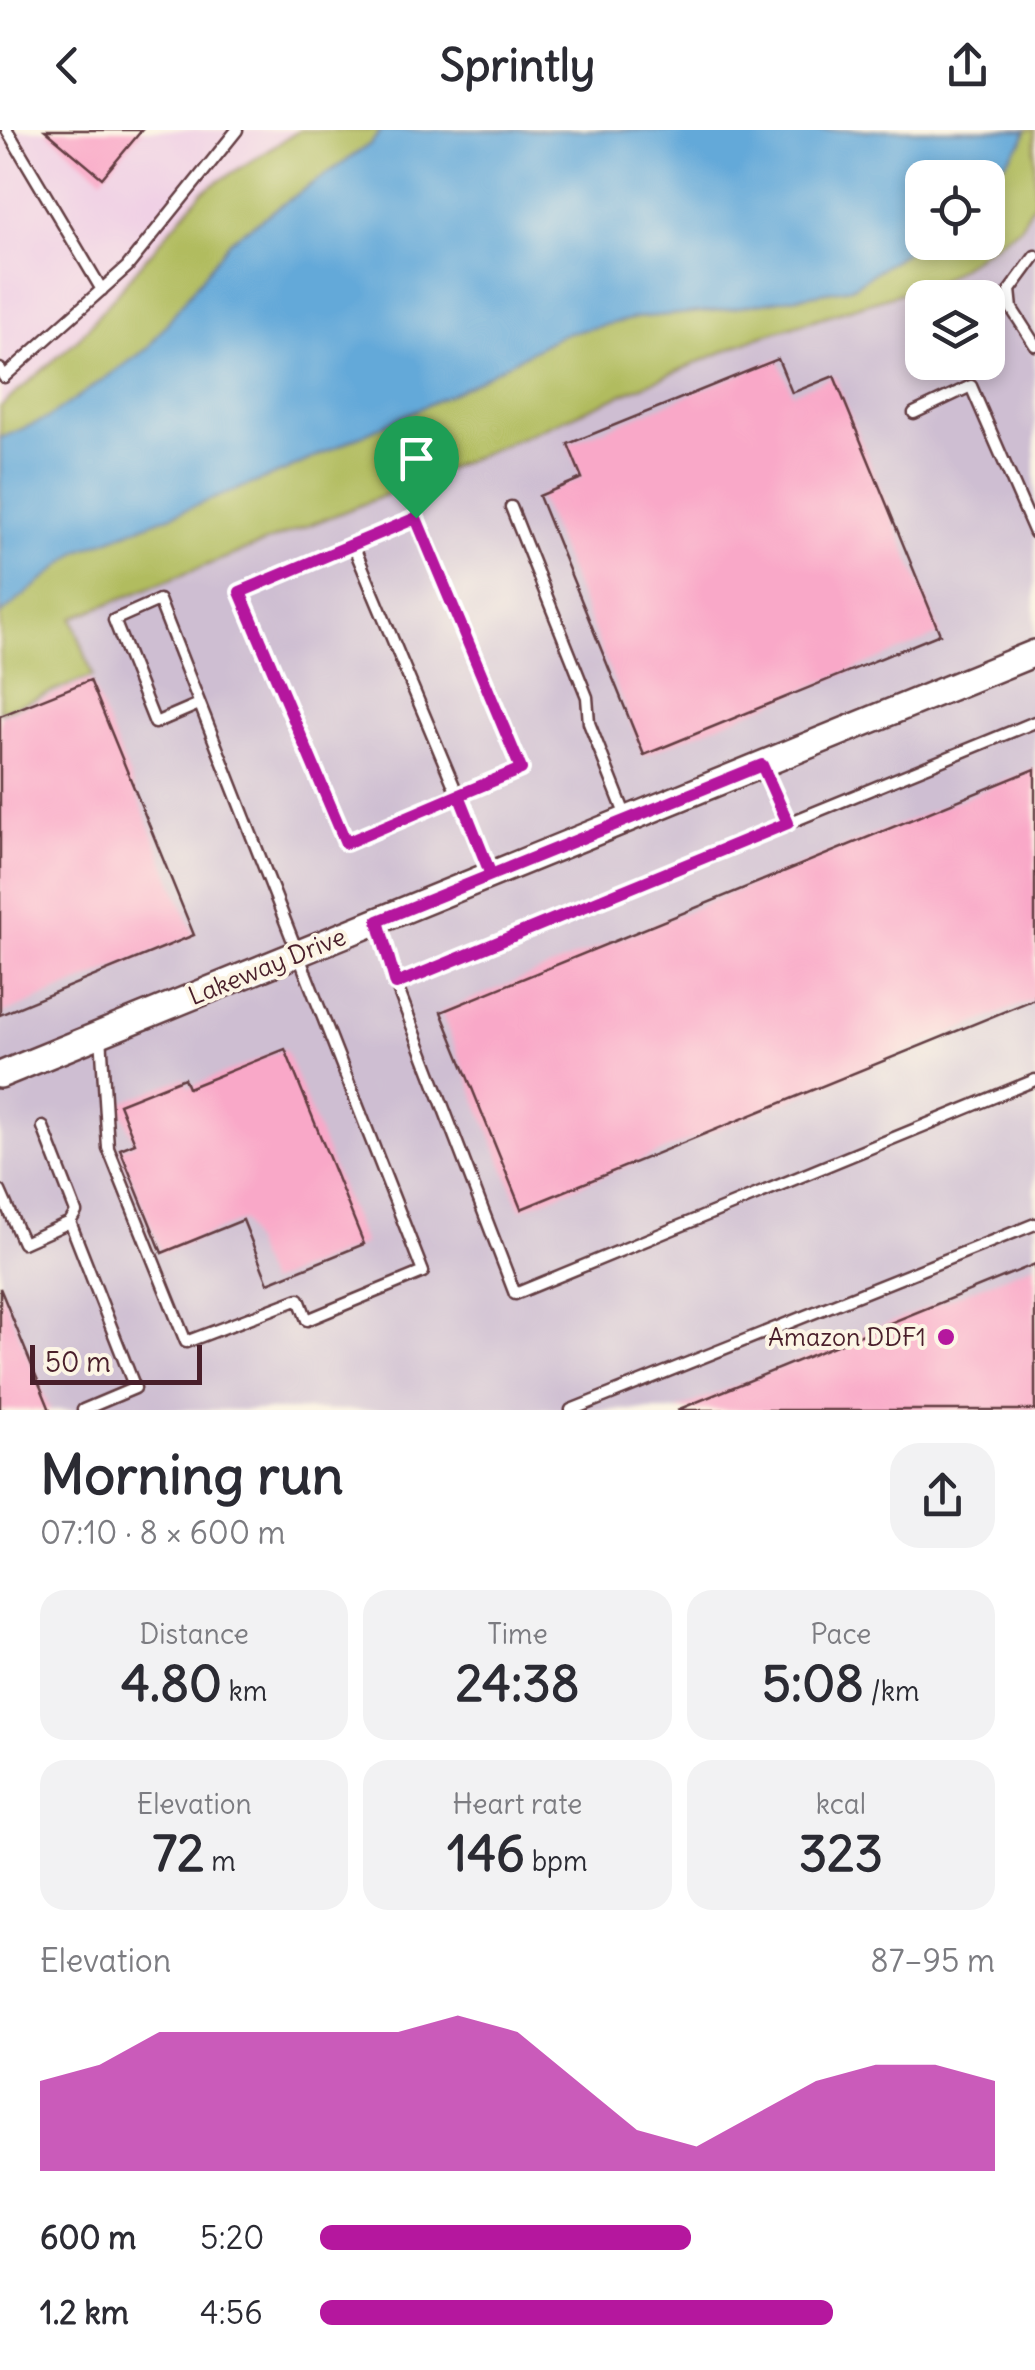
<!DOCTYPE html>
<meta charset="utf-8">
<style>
:root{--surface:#fff;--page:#f2f2f3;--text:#2b2b33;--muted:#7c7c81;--accent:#b5179e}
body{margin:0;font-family:Delius,sans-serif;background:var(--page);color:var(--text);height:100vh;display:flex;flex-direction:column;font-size:38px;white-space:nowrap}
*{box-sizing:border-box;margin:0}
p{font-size:32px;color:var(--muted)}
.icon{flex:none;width:55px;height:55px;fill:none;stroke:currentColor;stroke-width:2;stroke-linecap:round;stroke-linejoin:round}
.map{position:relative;height:1280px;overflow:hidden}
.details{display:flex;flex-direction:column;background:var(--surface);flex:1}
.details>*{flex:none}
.tools{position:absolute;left:905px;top:30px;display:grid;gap:20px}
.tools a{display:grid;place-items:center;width:100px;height:100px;border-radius:20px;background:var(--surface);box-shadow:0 5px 15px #0003;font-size:50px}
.scale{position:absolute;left:30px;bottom:25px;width:172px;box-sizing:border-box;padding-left:10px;border:5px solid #4a1f2b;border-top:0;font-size:28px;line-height:35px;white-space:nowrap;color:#4a1f2b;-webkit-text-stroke:8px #fcf5e5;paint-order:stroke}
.pin{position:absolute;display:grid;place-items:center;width:85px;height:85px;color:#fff;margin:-102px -42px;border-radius:50% 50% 50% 0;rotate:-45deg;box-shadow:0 0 10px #0007}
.pin .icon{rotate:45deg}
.round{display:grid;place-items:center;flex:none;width:105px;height:105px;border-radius:30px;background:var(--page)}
.overview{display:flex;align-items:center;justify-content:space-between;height:170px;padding:0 40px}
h1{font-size:55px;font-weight:800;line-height:75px}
.figures{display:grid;grid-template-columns:repeat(3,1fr);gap:15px;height:170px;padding:10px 40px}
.figures div{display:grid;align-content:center;border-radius:25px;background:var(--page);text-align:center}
.figures b{font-size:50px;font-weight:800}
.figures small{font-size:28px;font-weight:400}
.figures p{font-size:28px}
.chart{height:280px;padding:20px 40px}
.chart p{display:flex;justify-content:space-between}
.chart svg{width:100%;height:180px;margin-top:10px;fill:var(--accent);opacity:.7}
ul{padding:0 40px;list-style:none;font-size:32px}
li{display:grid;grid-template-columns:160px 120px 1fr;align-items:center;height:75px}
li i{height:25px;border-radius:12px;background:var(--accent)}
header{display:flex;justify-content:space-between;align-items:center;height:130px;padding:0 40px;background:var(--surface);font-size:45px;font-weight:800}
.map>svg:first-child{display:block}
.built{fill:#f0d0e5}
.industrial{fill:#cebed2;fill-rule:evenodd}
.green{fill:#b1bc5e;stroke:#7e6e44;stroke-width:2.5;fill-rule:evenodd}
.water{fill:#63a9d9;stroke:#566482;stroke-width:2.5}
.building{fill:#f9a8c8}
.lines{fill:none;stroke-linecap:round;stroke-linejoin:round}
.service-casing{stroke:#633d42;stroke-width:15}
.tertiary-casing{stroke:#633d42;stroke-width:30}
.service{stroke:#fff;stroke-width:10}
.tertiary{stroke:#fff;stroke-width:25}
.route-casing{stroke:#fff;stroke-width:20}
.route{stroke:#b5179e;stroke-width:12}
.poi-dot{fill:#b5179e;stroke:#fcf5e5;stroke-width:4}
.labels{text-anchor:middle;stroke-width:8;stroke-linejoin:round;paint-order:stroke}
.street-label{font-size:25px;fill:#4a1f2b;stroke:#fcf5e5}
.poi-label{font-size:25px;fill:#4a1f2b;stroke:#fcf5e5;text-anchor:end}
</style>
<header><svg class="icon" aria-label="back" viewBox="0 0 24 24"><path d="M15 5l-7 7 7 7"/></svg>Sprintly<svg class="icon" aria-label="share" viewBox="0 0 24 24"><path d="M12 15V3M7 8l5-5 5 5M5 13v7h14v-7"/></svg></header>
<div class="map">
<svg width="1035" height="1280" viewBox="0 0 1035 1280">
<rect width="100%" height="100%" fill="#fcf5e5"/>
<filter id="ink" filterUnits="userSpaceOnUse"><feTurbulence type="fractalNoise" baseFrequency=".01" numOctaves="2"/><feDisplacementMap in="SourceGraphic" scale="20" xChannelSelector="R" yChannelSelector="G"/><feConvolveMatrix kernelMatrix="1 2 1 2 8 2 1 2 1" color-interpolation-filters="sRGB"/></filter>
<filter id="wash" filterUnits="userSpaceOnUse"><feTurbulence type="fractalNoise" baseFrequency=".0048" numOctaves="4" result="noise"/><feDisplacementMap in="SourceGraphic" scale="40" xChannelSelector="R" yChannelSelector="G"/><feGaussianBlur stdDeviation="2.25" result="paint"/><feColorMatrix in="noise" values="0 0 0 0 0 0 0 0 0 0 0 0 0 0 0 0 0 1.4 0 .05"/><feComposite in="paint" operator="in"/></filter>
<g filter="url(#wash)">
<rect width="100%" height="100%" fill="#f2e4c7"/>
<path class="built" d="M 0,0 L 300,0 L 202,62 L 79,208 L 0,277 Z"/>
<path class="industrial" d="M 1035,72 L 1035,1280 L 0,1280 L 0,582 L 92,546 L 71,488 L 366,373 L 758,207 L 940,151 L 1020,97 ZM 922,168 L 988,168 L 988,232 L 922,232 Z"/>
<path class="green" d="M 300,0 L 1035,0 L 1035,72 L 1020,97 L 940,151 L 758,207 L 366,373 L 72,488 L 93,546 L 0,582 L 0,277 L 79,208 L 202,62 ZM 922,48 L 988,48 L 988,112 L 922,112 Z"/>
<path class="water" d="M 382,0 L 1026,0 L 1022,13 L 988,52 L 988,48 L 922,48 L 922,111 L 851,158 L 722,180 L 636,188 L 561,205 L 466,257 L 285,341 L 79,421 L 0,485 L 0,308 L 46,289 L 147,219 L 231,110 L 370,14 Z"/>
<g id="blocks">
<path class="building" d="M 45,0 L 142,0 L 102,48 Z
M 778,229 L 792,263 L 834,246 L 940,504 L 644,625 L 539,366 L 582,348 L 568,314 Z
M 90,550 L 194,805 L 0,885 L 0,586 Z
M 1035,639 L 1035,869 L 521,1079 L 441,882 Z
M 285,919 L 364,1114 L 268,1153 L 243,1090 L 162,1123 L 120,1019 L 135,1013 L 119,974 L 184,948 L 188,958 Z
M 1035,1134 L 1035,1280 L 677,1280 Z
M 0,1158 L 50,1280 L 0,1280 Z"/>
</g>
</g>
<g filter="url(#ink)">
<use href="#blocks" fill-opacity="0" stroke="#633d42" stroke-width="2.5"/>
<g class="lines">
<g class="service-casing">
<path id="service" d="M 7,0 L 102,160
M 1035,126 L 1010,160 L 1012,179 L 1035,215
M 0,239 L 4,247 L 127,137 L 237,0
M 914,283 L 971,256 L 1035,403
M 511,377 L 587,567 L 589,593 L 627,689
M 353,415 L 415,388 L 521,639 C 462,664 404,688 345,713 L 240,462 L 353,415 L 490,742
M 762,635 L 788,693
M 379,792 L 398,859 L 515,1164 L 1035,950
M 396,854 L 1035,592
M 101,905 L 108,1018 L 186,1212 L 299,1169 L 307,1190 L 423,1142 L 159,470 L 114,490 L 155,593 L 199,574
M 43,997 L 76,1082 L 70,1092
M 0,1061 L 23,1113 L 70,1092 L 135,1258 L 83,1280
M 571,1280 L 1035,1094"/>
</g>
<g class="tertiary-casing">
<path id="tertiary" d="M 0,945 L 1035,523"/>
</g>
<use href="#service" class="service"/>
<use href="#tertiary" class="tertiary"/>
</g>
</g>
<g class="lines" filter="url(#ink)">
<g class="route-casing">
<path id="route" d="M 416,388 L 240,462 L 346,713 L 459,665 L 491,745 L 378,791 L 396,854 L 788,693 L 762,635 L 491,745 L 459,665 L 521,639 L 416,388"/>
</g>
<use href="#route" class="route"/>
</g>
<circle class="poi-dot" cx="946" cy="1207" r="10"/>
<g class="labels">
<g class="street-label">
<text transform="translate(267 836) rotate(-22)" y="9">Lakeway Drive</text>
</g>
<g class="poi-label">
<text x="926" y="1216">Amazon DDF1</text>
</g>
</g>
</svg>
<div class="tools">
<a><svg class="icon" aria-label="locate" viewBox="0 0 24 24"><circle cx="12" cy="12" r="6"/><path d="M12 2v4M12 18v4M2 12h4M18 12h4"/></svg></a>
<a><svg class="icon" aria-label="layers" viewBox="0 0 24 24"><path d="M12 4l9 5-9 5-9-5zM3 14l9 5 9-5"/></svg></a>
</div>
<div class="scale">50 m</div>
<div class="pin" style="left:416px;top:388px;background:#1e9e55"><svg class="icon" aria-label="arrive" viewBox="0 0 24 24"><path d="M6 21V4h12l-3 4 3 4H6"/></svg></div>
</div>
<section class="details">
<div class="overview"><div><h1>Morning run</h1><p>07:10 · 8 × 600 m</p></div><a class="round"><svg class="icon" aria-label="share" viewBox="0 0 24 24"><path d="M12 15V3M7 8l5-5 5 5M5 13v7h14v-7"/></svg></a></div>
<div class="figures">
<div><p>Distance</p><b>4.80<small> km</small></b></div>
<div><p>Time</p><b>24:38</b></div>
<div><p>Pace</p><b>5:08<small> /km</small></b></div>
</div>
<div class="figures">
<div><p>Elevation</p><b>72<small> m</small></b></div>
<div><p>Heart rate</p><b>146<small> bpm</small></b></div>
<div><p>kcal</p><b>323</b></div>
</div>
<div class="chart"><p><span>Elevation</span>87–95 m</p>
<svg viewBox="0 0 160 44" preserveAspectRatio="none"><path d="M0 44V22L10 18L20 10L30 10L40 10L50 10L60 10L70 6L80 10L90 22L100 34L110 38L120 30L130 22L140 18L150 18L160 22V44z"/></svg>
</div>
<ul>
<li><b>600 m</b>5:20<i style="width:55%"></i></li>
<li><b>1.2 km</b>4:56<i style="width:76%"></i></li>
</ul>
</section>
